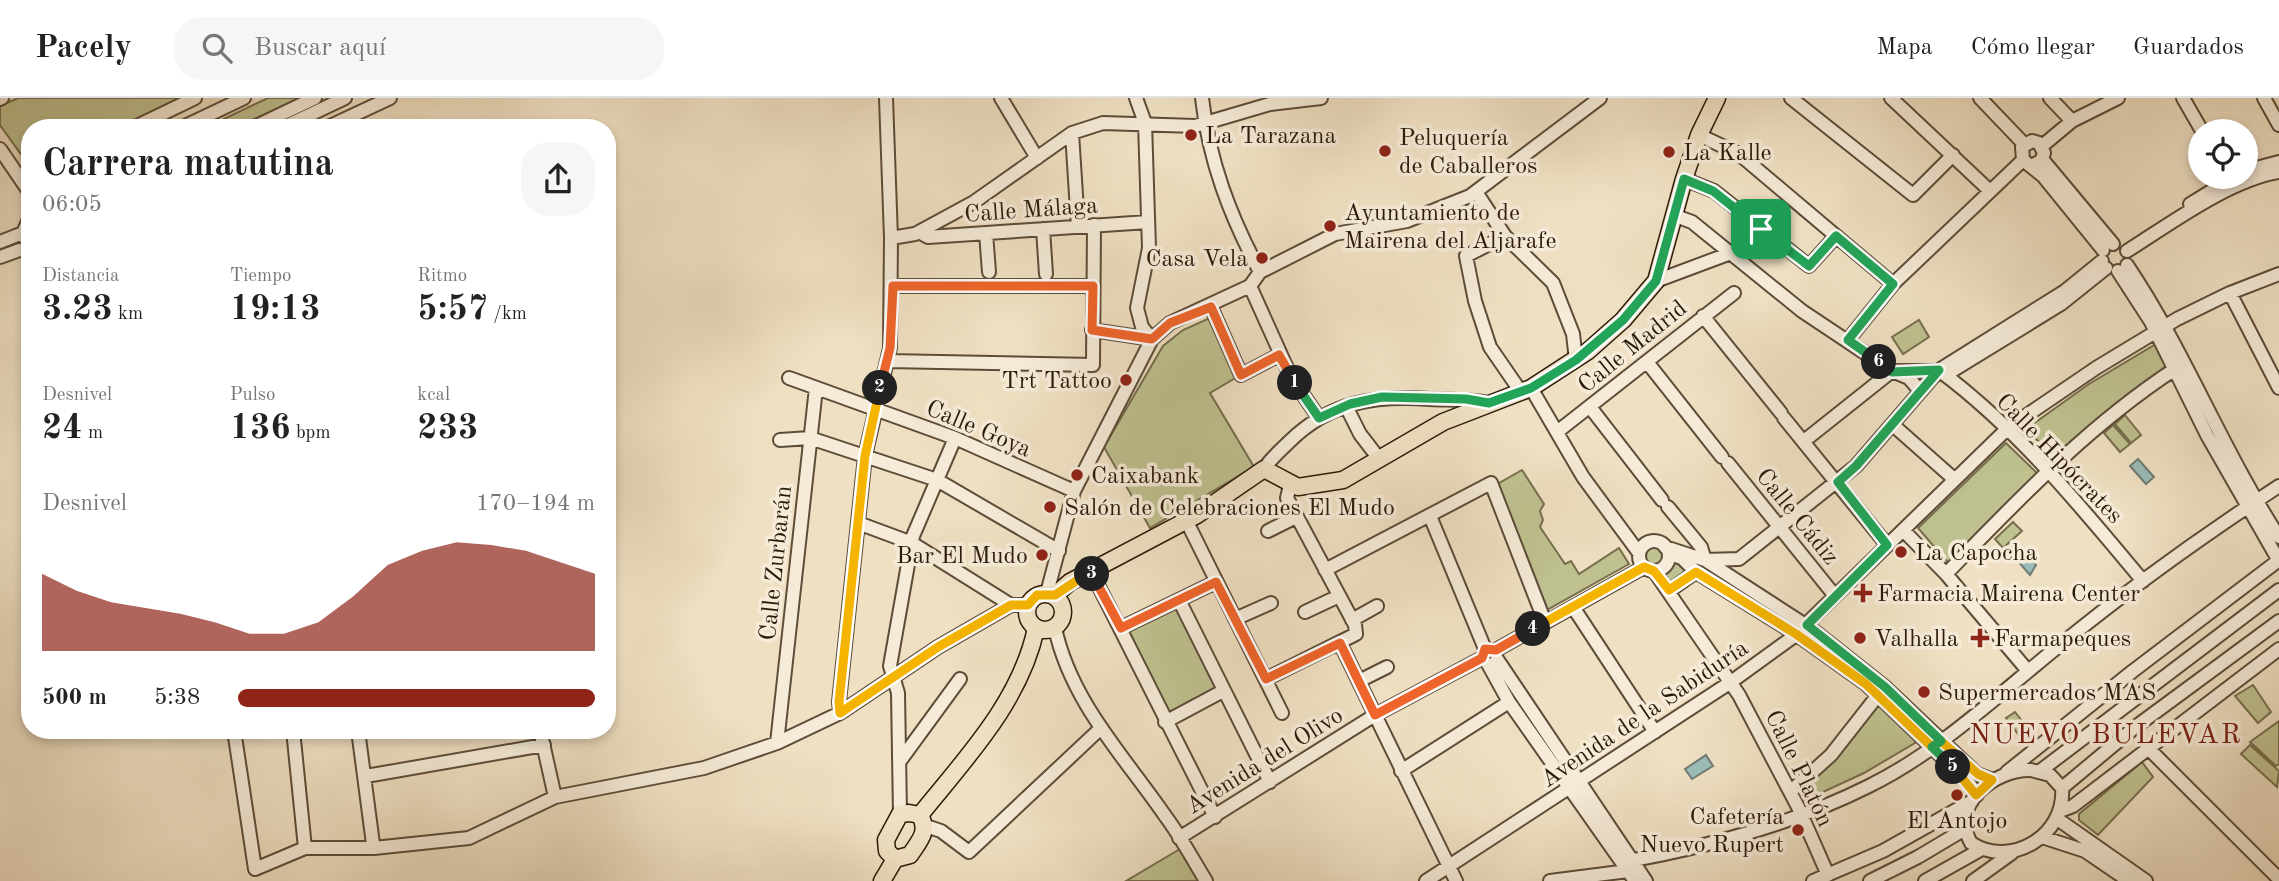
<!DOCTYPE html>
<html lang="es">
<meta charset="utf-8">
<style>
:root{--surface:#fff;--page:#f6f6f6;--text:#222;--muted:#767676;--line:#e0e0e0;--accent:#8f2418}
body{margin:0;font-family:"Old Standard TT",serif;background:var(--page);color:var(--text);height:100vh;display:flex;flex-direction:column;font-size:26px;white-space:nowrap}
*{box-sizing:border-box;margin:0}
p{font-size:23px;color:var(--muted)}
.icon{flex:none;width:38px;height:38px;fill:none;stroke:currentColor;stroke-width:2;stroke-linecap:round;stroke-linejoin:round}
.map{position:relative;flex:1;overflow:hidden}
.drawer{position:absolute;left:21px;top:21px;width:595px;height:620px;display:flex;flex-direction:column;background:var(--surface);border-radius:28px;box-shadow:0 4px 10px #0003}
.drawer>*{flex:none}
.fabs{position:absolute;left:2188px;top:21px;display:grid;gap:14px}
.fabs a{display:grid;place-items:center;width:70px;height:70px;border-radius:50%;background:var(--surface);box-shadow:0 4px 10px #0003;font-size:35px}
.pin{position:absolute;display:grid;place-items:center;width:60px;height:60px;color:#fff;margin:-30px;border-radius:14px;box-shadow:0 4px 10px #0006}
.km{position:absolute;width:35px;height:35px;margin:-18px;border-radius:50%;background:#222;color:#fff;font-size:19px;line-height:35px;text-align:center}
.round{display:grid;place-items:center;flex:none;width:74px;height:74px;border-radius:28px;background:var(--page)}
.overview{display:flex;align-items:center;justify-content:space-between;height:119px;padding:0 21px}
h1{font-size:38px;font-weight:600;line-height:52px}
.stats{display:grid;grid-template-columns:repeat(3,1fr);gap:10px;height:119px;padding:7px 21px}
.stats div{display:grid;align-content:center}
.stats b{font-size:35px;font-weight:600}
.stats small{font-size:19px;font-weight:400}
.stats p{font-size:19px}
.chart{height:196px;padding:14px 21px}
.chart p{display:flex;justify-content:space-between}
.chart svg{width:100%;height:126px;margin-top:7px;fill:var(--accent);opacity:.7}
ul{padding:0 21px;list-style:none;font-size:23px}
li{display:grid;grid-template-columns:112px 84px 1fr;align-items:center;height:52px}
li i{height:18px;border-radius:9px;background:var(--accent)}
header{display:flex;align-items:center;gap:42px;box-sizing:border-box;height:98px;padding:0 35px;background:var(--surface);border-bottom:2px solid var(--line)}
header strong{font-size:33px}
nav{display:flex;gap:38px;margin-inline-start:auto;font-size:24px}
.search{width:490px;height:63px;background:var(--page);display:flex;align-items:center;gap:18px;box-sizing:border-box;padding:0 24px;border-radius:28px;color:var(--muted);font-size:26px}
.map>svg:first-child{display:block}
.green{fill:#bfc190;stroke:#766e4c;stroke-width:2}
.water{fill:#9abcb8;stroke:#6e7b72;stroke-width:2}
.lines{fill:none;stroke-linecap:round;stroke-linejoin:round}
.minor-casing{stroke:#5d4c38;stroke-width:16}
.major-casing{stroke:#2c1a09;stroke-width:19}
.minor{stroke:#f5ebd8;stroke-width:12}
.major{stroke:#efe0c3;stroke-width:16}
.split-1-casing{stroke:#fff;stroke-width:14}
.split-2-casing{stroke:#fff;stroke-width:14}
.split-3-casing{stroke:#fff;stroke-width:14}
.split-4-casing{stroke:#fff;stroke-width:14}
.split-5-casing{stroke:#fff;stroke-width:14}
.split-6-casing{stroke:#fff;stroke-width:14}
.split-7-casing{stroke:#fff;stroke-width:14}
.split-1{stroke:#22a559;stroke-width:9}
.split-2{stroke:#f0652b;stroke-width:9}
.split-3{stroke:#f5b400;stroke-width:9}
.split-4{stroke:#f0652b;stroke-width:9}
.split-5{stroke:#f5b400;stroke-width:9}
.split-6{stroke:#22a559;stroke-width:9}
.split-7{stroke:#22a559;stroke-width:9}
.poi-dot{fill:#8f2418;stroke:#f5ebd8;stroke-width:2.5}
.labels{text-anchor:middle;stroke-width:7;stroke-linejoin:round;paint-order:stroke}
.poi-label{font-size:24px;fill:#2c1a09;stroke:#f5ebd8;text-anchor:start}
.street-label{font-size:24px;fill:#2c1a09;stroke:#f5ebd8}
.quarter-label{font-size:28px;letter-spacing:2px;fill:#7a1f14;stroke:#f5ebd8}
</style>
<header>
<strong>Pacely</strong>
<div class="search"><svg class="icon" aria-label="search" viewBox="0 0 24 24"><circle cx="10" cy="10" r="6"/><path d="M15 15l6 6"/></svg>Buscar aquí</div>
<nav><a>Mapa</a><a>Cómo llegar</a><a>Guardados</a></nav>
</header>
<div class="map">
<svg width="2279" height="783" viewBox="0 0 2279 783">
<rect width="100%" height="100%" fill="#efe0c3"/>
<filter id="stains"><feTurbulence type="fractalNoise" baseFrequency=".00286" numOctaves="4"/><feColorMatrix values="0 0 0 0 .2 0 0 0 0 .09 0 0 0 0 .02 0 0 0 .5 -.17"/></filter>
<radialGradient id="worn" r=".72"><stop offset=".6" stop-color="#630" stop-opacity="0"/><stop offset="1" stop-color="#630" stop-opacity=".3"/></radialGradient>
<path class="green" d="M 18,0 L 184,0 L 121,30 L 30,30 L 30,69 L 0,27 L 0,8 Z
M 268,0 L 300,0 L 237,30 L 205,30 Z
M 1212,219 L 1237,279 L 1210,295 L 1254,369 L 1150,430 L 1104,349 L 1163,248 L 1183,232 Z
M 1919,222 L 1929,239 L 1903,256 L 1892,239 Z
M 2156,246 L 2167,267 L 2055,360 L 2026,331 L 2089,286 Z
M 2125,317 L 2141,337 L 2131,345 L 2115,326 Z
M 2113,327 L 2130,346 L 2120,354 L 2104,335 Z
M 2006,345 L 2038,376 L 1950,467 L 1918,430 Z
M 1522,372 L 1544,406 L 1540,413 L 1543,422 L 1540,429 L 1565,466 L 1571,463 L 1579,476 L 1619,450 L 1629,466 L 1545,513 L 1494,388 Z
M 2013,424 L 2022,433 L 2003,450 L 1995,441 Z
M1645 458a9 9 0 1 1 18 0a9 9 0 1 1-18 0Z
M 1674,462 L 1685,470 C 1684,480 1681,484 1670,484 L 1661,475 L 1672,468 Z
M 1177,509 L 1217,590 L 1169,615 L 1129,533 Z
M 2253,587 L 2271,614 L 2258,625 L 2235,598 Z
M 1878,604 L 1915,641 L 1915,645 L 1864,675 L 1808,701 L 1803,689 Z
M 2015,614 L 2030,633 L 2021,640 L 2006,620 Z
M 2279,623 L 2279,666 L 2276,668 L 2250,644 Z
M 2250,647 L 2279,673 L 2277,689 L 2241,656 Z
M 2142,664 L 2153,679 L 2098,737 L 2079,722 L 2079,716 Z
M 1185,748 L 1207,783 L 1126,783 Z"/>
<path class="water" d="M 2138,361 L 2154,379 L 2146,386 L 2130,368 Z
M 2024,453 L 2036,467 L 2030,477 L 2015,460 Z
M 1706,657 L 1713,668 L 1692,681 L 1685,671 Z"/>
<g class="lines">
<g class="minor-casing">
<path id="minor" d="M 886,0 L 891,140
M 1001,0 L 1037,60
M 1136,0 L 1145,25 L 1149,150 L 1137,210 L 1142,229 L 1152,241
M 1202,0 C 1209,63 1230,118 1260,174
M 1791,0 L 1913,97 L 1953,57
M 1891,0 L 1990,93
M 1980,0 L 2024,46
M 2050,0 L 2072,23
M 2183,0 L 2202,33
M 2264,0 L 2279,27
M 0,1 L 2,0
M 133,30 L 195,0
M 181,30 L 244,0
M 252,30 L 315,0
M 282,30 L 345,0
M 326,30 L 390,0
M 1072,35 L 1078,128
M 1699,37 L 1739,56 L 1893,186
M 2042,48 L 2072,23 L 2118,0
M 0,51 L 30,95
M 2042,61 L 2113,146
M 2033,67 L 2041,63 L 2044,55 L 2039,45 L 2032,43 L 2022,49 L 2023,62 L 2043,78 L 2103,152
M 2245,73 L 2279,64
M 1684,81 L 1714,93 L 1809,168 L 1836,138
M 1476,94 L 1505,138 L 1553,185 L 1573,236 L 1576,262
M 2190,106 L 2234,79
M 1673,117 L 1692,124 L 1802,213 L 1892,273 L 1952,273 L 2061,206 L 2106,170
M 30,119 L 23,135 L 30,150
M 1043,131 L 1046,176
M 919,134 L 928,139 L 1148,124
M 986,135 L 989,174
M 1505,138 L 1466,158 L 1475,203 L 1490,249 L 1521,294
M 0,144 L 23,135
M 2127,153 C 2170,126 2229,82 2279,74
M 0,159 L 28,149
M 2127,167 C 2185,253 2222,352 2279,439
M 2118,173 L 2151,224 L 2207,337 L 2279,463
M 1656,183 L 1731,155
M 893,188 L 1092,188
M 1250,188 L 1291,279 L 1319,320
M 2230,195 L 2279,290
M 1211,209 L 1241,277 L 1279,257
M 1703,218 L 1781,315
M 1092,232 L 1152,241
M 1848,242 L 1893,186 L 2023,62
M 888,263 L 1093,267 L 1094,127
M 1647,264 L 1722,359
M 1940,273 C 2019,332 2080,408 2143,483
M 789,280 L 955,340 L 1074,393
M 1531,290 L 1583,379 L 1639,455
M 1346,308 L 1360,336 L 1380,362
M 1590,309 L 1662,402
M 1784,320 L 1887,447
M 1893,327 L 1954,381
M 1557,334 L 1734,195
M 780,342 L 810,340 L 937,382 L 1059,453
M 1804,343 L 1892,273 L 1909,280 L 1920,293
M 1728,365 L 1835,498
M 1264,371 C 1271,360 1281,352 1290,343 C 1331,303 1376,297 1430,301 C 1450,302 1469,301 1489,305
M 1668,409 L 1701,449 L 1705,462 L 1739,461 L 1856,368 L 1939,272 L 2065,193 L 2102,163
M 1430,418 L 1485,551
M 1186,422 L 1282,615
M 858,425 L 912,445 L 1011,507 L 1028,507
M 1903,432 L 1946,476 L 2028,573
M 1268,433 L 1296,419
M1639 458a15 15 0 1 1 30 0a15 15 0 1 1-30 0Z
M 1665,449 L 1705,462 L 1813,532 L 1885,589 L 1977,676 L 1992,682
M 1672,457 L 1682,460 L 1696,474 L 1796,536 L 1866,586 L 1969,685 L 1977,697
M 1325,472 L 1491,385 L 1545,524
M 1091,473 L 1215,719
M 1654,473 L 1739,597 L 1798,709 L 1828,777
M 1946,476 C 2018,402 2088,328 2175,271
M 1669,493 L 1696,474
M 1047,495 L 1074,393 L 1152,241 L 1170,225 L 1250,188 L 1260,174 L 1335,136 L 1407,123 L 1470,98 L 1600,0
M 1180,504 L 1270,684
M 1573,509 L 1655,634
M 1305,514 L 1339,498
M 1235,521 L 1271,505
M 1352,522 L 1377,508
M 1055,530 C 1071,604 1124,658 1166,719 C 1181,739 1193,762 1206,783
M 1121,530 L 1216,484
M 1340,545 L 1456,783
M 1496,552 L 1644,469
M 1497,561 L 1646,783
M 1488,566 L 1509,604 L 1635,783
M 1266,581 L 1356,536 L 1355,527 L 1287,400 L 1290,387
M 1359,583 L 1387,569
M 840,615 L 839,604 L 865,358 L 890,250 L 891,140 L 915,136 L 974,104 L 1072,35 L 1103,25 L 1195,28 L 1270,6 L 1321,0
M 1165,624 L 1223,593
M 234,632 L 255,771 L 305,750 L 374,750 L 469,740 L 555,699 L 704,670 L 777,645 L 840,615 L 938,549 L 1011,507
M 293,632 L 305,750
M 358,632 L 373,746
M 540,632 L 555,699
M 777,645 L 816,290
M 2147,649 L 2279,781
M 900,663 L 960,581
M 2031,672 L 2050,677 L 2062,690 C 2066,737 2011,771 1971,745 C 1949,706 1995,671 2031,672 Z
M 1401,673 L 1509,604
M 2040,673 L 2279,492
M 2007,674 L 2133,573 L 2279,462
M 366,678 L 544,647
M 2062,690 L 2134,630 L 2279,523
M 1790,694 L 1831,657 L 1878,597
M 2060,713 L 2073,708 L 2279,551
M 900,716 L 898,595 L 890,568 L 913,438 L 955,340
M 2056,720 L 2146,783
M 926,728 L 941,733 L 969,754 L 1101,630
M 2042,739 L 2085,753 L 2129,783
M 1179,740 L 1375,617 L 1482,560
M 1623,764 C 1708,749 1791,727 1869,688 C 1940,653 1999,596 2060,547 C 2130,490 2204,437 2279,388
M 1426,783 L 1731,584 L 1793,539 L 2008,330 L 2096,270 L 2177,221 L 2230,195 L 2279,176
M 1550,783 L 1628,773
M 1813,783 L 1883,753 L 1972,703
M 1870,783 L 1918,759 L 1965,731
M 1925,783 L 1980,752
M 1973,783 L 2012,755"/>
</g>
<g class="major-casing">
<path id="major" d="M1027 514a18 18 0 1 1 36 0a18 18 0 1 1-36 0Z
M 1055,497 L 1070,484 L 1197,417 L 1264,371 L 1298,389 L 1343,382 L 1443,324 L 1531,290 L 1588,253 L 1623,222 L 1656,183 L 1684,81 L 1699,37 L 1717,0
M 909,715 L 920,717 C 929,734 920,742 910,757 L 895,761 L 887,753 L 886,742 L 900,716 Z
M 920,717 C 965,661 1021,603 1036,530
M 882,783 L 895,761"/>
</g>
<use href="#minor" class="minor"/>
<use href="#major" class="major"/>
</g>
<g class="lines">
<g class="split-1-casing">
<path id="split-1" d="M 1295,285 L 1319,320 L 1350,306 L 1382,299 L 1466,301 L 1489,305 L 1531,290 L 1576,262 L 1623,222 L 1656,183 L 1684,81 L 1713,93 L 1761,131"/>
</g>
<g class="split-2-casing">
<path id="split-2" d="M 880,290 L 890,250 L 893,188 L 1093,188 L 1092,232 L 1152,241 L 1170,225 L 1211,209 L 1241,277 L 1279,257 L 1295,285"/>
</g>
<g class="split-3-casing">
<path id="split-3" d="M 880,290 L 865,358 L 839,604 L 840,615 L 938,549 L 1011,507 L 1028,507 L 1037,497 L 1055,497 L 1091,473 L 1092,476"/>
</g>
<g class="split-4-casing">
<path id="split-4" d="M 1092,476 L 1121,530 L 1216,484 L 1266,581 L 1340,545 L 1375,617 L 1482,560 L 1485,551 L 1496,552 L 1533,531"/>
</g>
<g class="split-5-casing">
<path id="split-5" d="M 1533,531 L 1644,469 L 1654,473 L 1669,492 L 1696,474 L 1796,536 L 1866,586 L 1932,649 L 1941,643 L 1978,676 L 1992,682 L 1976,697 L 1953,669"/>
</g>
<g class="split-6-casing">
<path id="split-6" d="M 1879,264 L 1892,274 L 1939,272 L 1856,368 L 1838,384 L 1887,447 L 1807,527 L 1885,589 L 1941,643 L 1932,649 L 1953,669"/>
</g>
<g class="split-7-casing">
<path id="split-7" d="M 1761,131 L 1809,168 L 1836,138 L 1893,186 L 1848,242 L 1879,264"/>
</g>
<use href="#split-1" class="split-1"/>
<use href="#split-2" class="split-2"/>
<use href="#split-3" class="split-3"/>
<use href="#split-4" class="split-4"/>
<use href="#split-5" class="split-5"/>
<use href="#split-6" class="split-6"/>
<use href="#split-7" class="split-7"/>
</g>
<g class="poi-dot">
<circle cx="1191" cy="37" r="7"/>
<circle cx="1385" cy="53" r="7"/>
<circle cx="1669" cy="54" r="7"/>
<circle cx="1330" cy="128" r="7"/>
<circle cx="1262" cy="160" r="7"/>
<circle cx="1126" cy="282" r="7"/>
<circle cx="1077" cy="377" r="7"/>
<circle cx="1050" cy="409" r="7"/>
<circle cx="1901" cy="454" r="7"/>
<circle cx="1042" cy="457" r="7"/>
<path d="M1859.5 484.5h7v7h7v7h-7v7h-7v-7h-7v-7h7z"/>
<circle cx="1860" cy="540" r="7"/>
<path d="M1976.5 529.5h7v7h7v7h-7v7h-7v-7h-7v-7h7z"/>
<circle cx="1924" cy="594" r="7"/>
<circle cx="1957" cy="697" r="7"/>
<circle cx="1798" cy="732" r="7"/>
</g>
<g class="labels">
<g class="poi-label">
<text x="1205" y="45">La Tarazana</text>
<text x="1399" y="47">Peluquería<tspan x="1399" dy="28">de Caballeros</tspan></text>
<text x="1683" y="62">La Kalle</text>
<text x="1344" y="122">Ayuntamiento de<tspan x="1344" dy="28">Mairena del Aljarafe</tspan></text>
<text x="1248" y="168" text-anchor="end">Casa Vela</text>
<text x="1112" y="290" text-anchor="end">Trt Tattoo</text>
<text x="1091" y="385">Caixabank</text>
<text x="1064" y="417">Salón de Celebraciones El Mudo</text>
<text x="1915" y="462">La Capocha</text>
<text x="1028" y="465" text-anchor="end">Bar El Mudo</text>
<text x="1877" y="503">Farmacia Mairena Center</text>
<text x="1874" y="548">Valhalla</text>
<text x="1994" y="548">Farmapeques</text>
<text x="1938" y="602">Supermercados MAS</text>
<text x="1784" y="726" text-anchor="end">Cafetería<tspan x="1784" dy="28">Nuevo Rupert</tspan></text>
<text x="1957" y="730" text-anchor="middle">El Antojo</text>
</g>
<g class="street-label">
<text transform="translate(1031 111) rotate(-4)" y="8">Calle Málaga</text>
<text transform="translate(1632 248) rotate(-39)" y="8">Calle Madrid</text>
<text transform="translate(979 330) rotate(23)" y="8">Calle Goya</text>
<text transform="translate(2060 360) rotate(46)" y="8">Calle Hipócrates</text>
<text transform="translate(1798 418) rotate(51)" y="8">Calle Cádiz</text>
<text transform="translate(775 465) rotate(-84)" y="8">Calle Zurbarán</text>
<text transform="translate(1644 615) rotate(-34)" y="8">Avenida de la Sabiduría</text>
<text transform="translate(1264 662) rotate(-32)" y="8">Avenida del Olivo</text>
<text transform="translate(1800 670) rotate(64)" y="8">Calle Platón</text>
</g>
<g class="quarter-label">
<text x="2106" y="645">NUEVO BULEVAR</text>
</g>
</g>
<rect width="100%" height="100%" filter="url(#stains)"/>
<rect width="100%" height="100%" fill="url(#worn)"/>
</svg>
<div class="fabs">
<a><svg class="icon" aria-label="locate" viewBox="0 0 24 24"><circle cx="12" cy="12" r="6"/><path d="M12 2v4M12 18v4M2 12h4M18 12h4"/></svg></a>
</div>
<div class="pin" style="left:1761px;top:131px;background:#1e9e55"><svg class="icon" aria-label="arrive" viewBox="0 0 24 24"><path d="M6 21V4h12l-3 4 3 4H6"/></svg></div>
<b class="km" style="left:1295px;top:285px">1</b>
<b class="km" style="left:880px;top:290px">2</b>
<b class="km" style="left:1092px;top:476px">3</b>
<b class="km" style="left:1533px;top:531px">4</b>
<b class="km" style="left:1953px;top:669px">5</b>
<b class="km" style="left:1879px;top:264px">6</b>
<section class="drawer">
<div class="overview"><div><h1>Carrera matutina</h1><p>06:05</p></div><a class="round"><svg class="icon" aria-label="share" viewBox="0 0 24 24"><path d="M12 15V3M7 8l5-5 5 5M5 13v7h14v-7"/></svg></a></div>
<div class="stats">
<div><p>Distancia</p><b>3.23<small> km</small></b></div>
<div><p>Tiempo</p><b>19:13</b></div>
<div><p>Ritmo</p><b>5:57<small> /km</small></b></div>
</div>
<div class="stats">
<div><p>Desnivel</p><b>24<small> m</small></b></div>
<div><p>Pulso</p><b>136<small> bpm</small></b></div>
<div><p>kcal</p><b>233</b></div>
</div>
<div class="chart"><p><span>Desnivel</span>170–194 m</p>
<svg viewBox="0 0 160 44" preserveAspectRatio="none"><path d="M0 44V17L10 23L20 27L30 29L40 31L50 34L60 38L70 38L80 34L90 25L100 14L110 9L120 6L130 7L140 9L150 13L160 17V44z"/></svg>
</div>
<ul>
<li><b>500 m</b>5:38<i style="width:100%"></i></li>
</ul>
</section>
</div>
